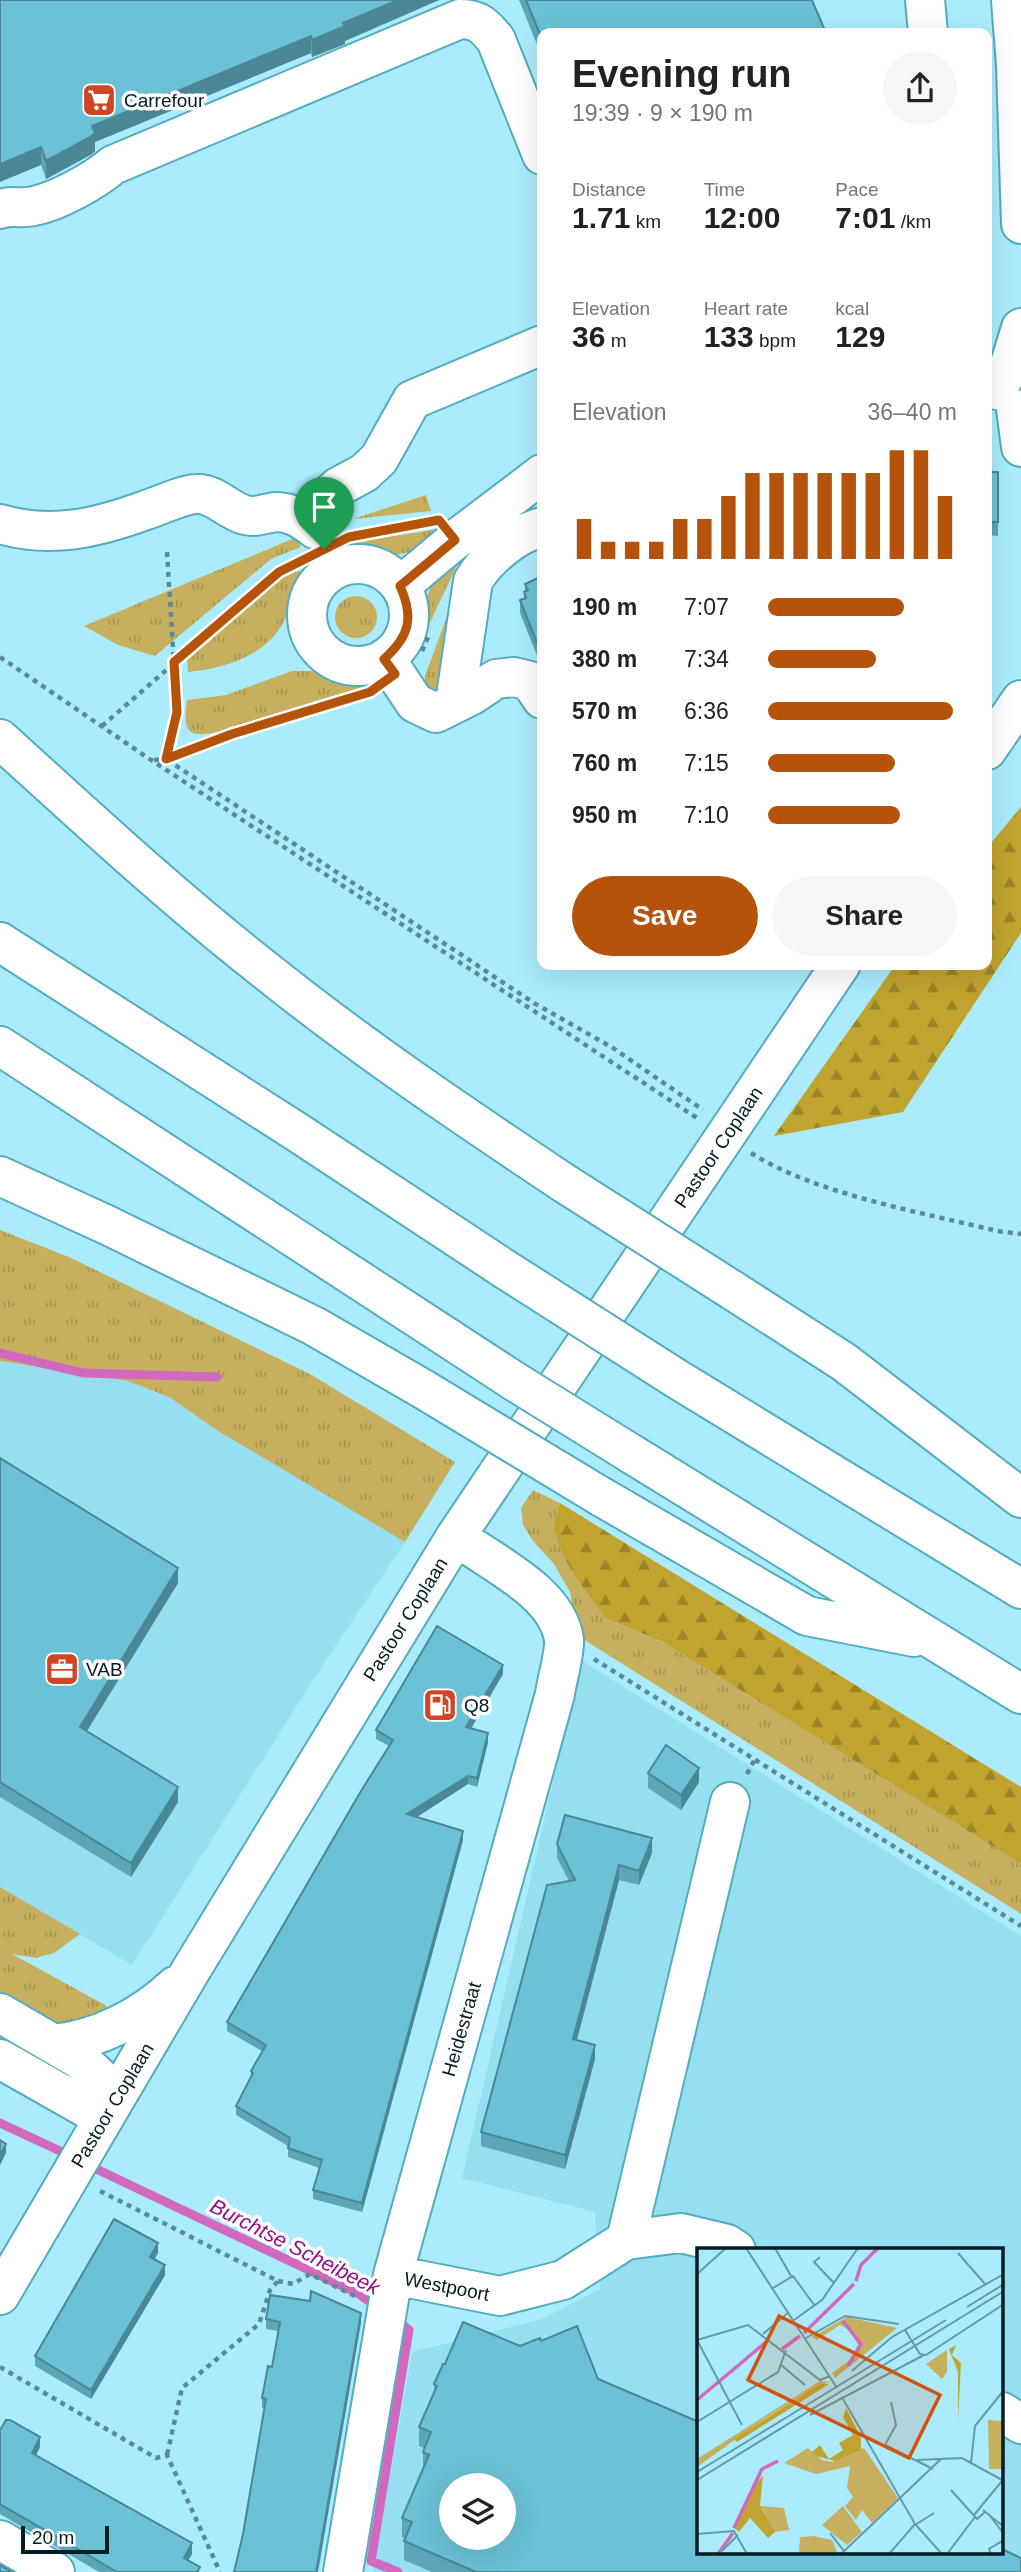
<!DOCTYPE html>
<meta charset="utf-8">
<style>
:root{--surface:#fff;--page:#f6f6f6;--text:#222;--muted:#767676;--accent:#b45309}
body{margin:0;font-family:Arial,sans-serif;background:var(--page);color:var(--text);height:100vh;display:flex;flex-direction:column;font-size:26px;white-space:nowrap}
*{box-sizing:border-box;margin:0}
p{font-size:23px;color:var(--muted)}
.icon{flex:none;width:38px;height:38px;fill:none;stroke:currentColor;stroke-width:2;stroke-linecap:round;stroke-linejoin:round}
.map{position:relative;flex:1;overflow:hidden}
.details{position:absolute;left:537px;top:28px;width:455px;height:942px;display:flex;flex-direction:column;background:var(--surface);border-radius:14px;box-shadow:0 7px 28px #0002}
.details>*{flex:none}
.buttons{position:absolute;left:439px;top:2473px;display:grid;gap:14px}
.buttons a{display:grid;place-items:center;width:77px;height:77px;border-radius:50%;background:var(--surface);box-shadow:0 7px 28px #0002;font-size:35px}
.scale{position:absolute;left:21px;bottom:18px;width:88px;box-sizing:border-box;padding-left:7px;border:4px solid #021d23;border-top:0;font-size:19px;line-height:24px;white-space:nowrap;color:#021d23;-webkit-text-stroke:5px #fff;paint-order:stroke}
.pin{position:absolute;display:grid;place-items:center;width:60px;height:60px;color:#fff;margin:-72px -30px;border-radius:50% 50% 50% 0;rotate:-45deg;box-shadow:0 0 7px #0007}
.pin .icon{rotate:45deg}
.round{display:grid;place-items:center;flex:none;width:74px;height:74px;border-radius:37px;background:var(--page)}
.summary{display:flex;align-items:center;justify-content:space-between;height:119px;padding:0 35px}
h1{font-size:38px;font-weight:700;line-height:52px}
.metrics{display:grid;grid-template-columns:repeat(3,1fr);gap:10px;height:119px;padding:7px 35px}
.metrics div{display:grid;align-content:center}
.metrics b{font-size:30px;font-weight:700}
.metrics small{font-size:19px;font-weight:400}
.metrics p{font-size:19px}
.chart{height:196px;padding:14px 35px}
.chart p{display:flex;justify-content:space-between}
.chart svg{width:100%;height:126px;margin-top:7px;stroke:var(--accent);stroke-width:6}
.cta{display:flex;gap:14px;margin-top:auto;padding:14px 35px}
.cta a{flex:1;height:80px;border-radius:42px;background:var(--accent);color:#fff;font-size:28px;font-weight:700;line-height:80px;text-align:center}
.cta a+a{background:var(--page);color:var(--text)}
ul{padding:0 35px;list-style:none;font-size:23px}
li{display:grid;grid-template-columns:112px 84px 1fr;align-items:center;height:52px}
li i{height:18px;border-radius:9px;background:var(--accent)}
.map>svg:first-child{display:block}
.built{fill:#96dff0;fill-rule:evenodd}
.grass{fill:url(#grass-tufts)}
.forest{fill:url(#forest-firs)}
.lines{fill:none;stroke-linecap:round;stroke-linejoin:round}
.stream{stroke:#d169be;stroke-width:9}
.minor-casing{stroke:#55abbf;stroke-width:42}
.highway-casing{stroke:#55abbf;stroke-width:42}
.path{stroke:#5b8a96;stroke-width:4.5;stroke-dasharray:5 5;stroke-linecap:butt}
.minor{stroke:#fff;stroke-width:38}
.highway{stroke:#fff;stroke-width:38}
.highway-bridge-casing{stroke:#55abbf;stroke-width:42;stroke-linecap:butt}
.highway-bridge{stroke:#fff;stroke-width:38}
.wall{fill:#5ca6b7}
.shaded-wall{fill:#4b8795}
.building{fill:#6bc1d5;stroke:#4b8795;stroke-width:2;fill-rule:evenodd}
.route-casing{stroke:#fff;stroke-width:14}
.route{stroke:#b45309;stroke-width:9}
.labels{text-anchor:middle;stroke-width:7;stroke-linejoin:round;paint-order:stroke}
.poi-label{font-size:19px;fill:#021d23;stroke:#fff;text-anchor:start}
.street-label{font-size:19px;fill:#021d23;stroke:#fff}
.water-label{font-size:21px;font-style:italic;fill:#930d82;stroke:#fff}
.inset-river{fill:none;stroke:#d169be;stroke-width:3.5}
.inset-road{fill:none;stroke:#6799a6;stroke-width:2}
.view{fill:#d1530e;fill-opacity:0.15;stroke:#d1530e;stroke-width:3.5}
.inset-edge{fill:none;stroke:#021d23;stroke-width:3.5}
</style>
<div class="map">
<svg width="1021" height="2572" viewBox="0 0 1021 2572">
<defs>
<pattern id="grass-tufts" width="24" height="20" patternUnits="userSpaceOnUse" patternTransform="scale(1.75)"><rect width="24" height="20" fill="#c6b060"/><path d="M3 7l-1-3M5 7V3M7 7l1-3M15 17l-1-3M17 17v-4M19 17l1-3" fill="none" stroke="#a89753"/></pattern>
<pattern id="forest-firs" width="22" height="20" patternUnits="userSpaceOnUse" patternTransform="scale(1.75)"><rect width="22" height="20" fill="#c0a42f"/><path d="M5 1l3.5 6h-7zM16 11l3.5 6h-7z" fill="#9a8528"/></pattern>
</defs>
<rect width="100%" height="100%" fill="#aaecfd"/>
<path class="built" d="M 0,1361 L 128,1381 L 169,1397 L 218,1431 L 405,1542 L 326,1660 L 132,1965 L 0,1887 Z
M 581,1660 L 1021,1936 L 1021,2572 L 373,2572 L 412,2352 L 542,2319 L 600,2289 L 595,2212 L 462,2178 ZM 699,2250 L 1002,2250 L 1002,2553 L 699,2553 ZM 452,2485 L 504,2485 L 504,2538 L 452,2538 Z"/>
<path class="grass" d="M 426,495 L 431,511 L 353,519 Z
M 439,529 C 433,536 426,544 418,548 C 401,558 369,558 355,542 Z
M 297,537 L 301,547 L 271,559 L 155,656 L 118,645 L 84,626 Z
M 459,561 L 419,646 L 422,614 L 432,582 Z
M 464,570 L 449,691 L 431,694 L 425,683 L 425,676 Z
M 302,571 C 295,587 292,607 283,623 C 266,656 222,669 188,672 L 187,658 L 287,573 Z
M335 617a21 21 0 1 1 42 0a21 21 0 1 1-42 0Z
M 292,671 L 315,671 L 339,681 L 372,684 L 369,688 L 322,699 L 223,731 C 189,738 182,735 187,700 L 226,695 Z
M 0,1230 L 69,1257 L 310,1374 L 455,1462 L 405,1542 L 218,1431 L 169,1397 L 128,1381 L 0,1361 Z
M 533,1490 L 560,1503 L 553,1527 L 561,1552 L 576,1578 L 605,1618 L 661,1641 L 1021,1864 L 1021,1914 L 578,1636 L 570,1592 L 554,1564 L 533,1541 L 523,1525 L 521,1508 Z
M 0,1887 L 80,1934 L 54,1953 L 36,1958 L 12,1954 L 107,2006 L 102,2018 L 62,2029 L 0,1998 Z"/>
<path class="forest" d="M 1021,807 L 1021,933 L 903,1112 L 774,1136 L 896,964 L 987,964 L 987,848 Z
M 560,1503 L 1021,1787 L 1021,1864 L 661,1641 L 605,1618 L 576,1578 L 561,1552 L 553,1527 Z"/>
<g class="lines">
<path class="stream" d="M 0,1353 L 83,1373 L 217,1377
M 0,2123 L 73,2157
M 88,2165 L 359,2294 L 377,2307
M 394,2319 L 409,2330 L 371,2561 L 398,2572"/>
<g class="minor-casing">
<path id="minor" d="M 925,0 L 928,33
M 1011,0 L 1016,66 L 1021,224
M 0,209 C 11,205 22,209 34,206 C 58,201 94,181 113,165 L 460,19 C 478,19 485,26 496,40 L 542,155
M 997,390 L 1008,370 L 1021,328
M 1016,409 L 1021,447
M 0,524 C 52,539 97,528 146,510 C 159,506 184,494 197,494 C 215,493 228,511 245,515 C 255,518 266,513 276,512 C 292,512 303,520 315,529 L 328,496 L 338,487 L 364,473 L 379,459 L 412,400 L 542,345
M307 615a51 51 0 1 1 102 0a51 51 0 1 1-102 0Z
M 400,586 L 455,540 L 542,474
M 385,658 L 415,703 L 436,713 L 472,695 L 496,679 L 514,677 L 530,681 L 542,699
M 455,703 L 473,581 C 487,557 516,534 542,527
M 987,750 L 1021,700
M 0,2013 L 79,2059 L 96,2074 L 116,2097
M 53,2044 C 98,2040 142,2017 175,1986
M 0,2059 L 104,2118
M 626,2240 L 730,1802
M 393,2275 L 500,2296 L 563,2280 L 626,2240 L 681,2233 L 727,2244 L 736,2250
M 0,2295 L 191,1970 L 456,1536 L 841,964
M 1002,2412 L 1021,2424
M 0,2540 L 55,2572
M 343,2572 L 393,2275 L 555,1694 C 557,1679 565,1653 564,1640 C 558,1592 490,1562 456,1536"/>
</g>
<g class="highway-casing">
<path id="highway" d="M 0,739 C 87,818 173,898 265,970 C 361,1047 462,1115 564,1183
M 0,942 L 300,1134 L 503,1268
M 0,1046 L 514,1381
M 0,1176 L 107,1225 L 314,1326 L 423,1389
M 732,1290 L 844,1362 L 1021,1498
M 677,1379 L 1021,1589
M 630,1453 L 1021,1694
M 600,1496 L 807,1616 L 914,1637"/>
</g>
<path class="path" d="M 348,538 L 419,524
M 167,552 L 177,712 L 166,759 L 534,1003 L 613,1048 L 703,1110
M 422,651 L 430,633
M 0,657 L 151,760 L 697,1118
M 102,726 L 279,572 L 302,559
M 154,760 L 166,759 L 232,734 L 368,692
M 751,1153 C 818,1195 921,1212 997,1231 L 1021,1234
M 594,1659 L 1021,1926
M 747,1774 L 755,1759
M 100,2191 L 278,2281 L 270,2290 L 259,2324 L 182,2388 L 167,2455
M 278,2281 L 293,2284 L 310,2274 L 357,2297
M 0,2367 L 156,2458 L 167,2455 L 220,2572"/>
<use href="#minor" class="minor"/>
<use href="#highway" class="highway"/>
<g class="highway-bridge-casing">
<path id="highway-bridge" d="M 564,1183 L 732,1290
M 503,1268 L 677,1379
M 514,1381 L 630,1453
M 423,1389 L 600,1496"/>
</g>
<use href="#highway-bridge" class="highway-bridge"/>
</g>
<path class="wall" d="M 0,0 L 439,0 L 345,41 L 345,44 L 312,57 L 311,53 L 95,142 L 95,151 L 92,154 L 46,179 L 41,165 Z
M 519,0 L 812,0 L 542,33 L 542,57 Z
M 987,472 L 998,472 L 998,536 L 987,535 Z
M 542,576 L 542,665 L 540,663 L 520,613 L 520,600 L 524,599 L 524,592 L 525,592 L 525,584 Z
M 0,1458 L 178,1583 L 87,1731 L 178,1802 L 131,1877 L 0,1797 Z
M 503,1674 L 471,1729 L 488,1742 L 477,1787 L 468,1784 L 417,1817 L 463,1840 L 362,2212 L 313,2199 L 313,2190 L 319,2168 L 288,2157 L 288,2146 L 236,2115 L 236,2106 L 251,2078 L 251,2071 L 262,2051 L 227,2031 L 227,2022 L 389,1746 L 376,1739 L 376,1730 Z
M 648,1773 L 699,1782 L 681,1810 L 648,1788 Z
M 557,1844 L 652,1853 L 639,1885 L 619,1880 L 577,2040 L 595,2059 L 565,2169 L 481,2146 L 481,2132 L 569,1881 L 557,1858 Z
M 158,2253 L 154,2259 L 165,2275 L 91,2399 L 35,2366 L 35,2356 Z
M 266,2319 L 361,2323 L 243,2534 L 264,2408 L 262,2408 L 262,2398 L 272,2367 L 278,2331 L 266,2329 Z
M 541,2341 L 598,2379 L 1021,2572 L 432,2572 L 404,2560 L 404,2541 L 405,2538 L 402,2537 L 402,2518 L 423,2470 L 423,2452 L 424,2448 L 419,2446 L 419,2427 L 434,2391 L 434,2384 L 445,2364 Z
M 0,2430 L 40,2447 L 36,2455 L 192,2554 L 188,2560 L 200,2572 L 99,2572 L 0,2514 Z"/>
<path class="shaded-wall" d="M 398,0 L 439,0 L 345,41 L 345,44 L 312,57 L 312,40 L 343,23 Z
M 311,36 L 311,53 L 95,142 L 95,151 L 92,154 L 46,179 L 46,161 L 92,126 Z
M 41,147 L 41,165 L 0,182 L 0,164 Z
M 178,1568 L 178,1583 L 80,1742 L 80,1727 Z
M 503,1665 L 503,1674 L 466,1736 L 466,1727 Z
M 488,1733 L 488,1742 L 477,1787 L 477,1778 Z
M 699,1768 L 699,1782 L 681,1810 L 681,1795 Z
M 468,1776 L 468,1784 L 407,1823 L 407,1814 Z
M 178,1787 L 178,1802 L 131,1877 L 131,1863 Z
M 463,1831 L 463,1840 L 362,2212 L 362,2203 Z
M 652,1838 L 652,1853 L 639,1885 L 639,1871 Z
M 619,1865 L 619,1880 L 573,2054 L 573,2039 Z
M 595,2045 L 595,2059 L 565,2169 L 565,2155 Z
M 6,2144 L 6,2153 L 0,2165 L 0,2155 Z
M 158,2243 L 158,2253 L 150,2267 L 150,2257 Z
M 165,2265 L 165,2275 L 91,2399 L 91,2390 Z
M 361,2313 L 361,2323 L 318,2572 L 316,2572 Z
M 40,2437 L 40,2447 L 32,2463 L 32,2453 Z
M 192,2543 L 192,2554 L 184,2568 L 184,2558 Z"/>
<path class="building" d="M 0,0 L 398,0 L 343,23 L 345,26 L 312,40 L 311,36 L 92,126 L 95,133 L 92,136 L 46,161 L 41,147 L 0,164 Z
M 526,0 L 812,0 L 826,33 L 542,33 L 542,39 Z
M 987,472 L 998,472 L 998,522 L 987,522 Z
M 542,576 L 542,652 L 540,650 L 520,600 L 526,598 L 524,592 L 528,590 L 525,584 Z
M 0,1458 L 178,1568 L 80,1727 L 178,1787 L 131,1863 L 0,1782 Z
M 437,1626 L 503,1665 L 466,1727 L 488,1733 L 477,1778 L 468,1776 L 407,1814 L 463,1831 L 362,2203 L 313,2190 L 322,2160 L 288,2148 L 290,2138 L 236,2106 L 253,2073 L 251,2071 L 266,2045 L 227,2022 L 361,1791 L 393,1740 L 376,1730 Z
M 666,1745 L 699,1768 L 681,1795 L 648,1773 Z
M 565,1815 L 652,1838 L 639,1871 L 619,1865 L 573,2039 L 595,2045 L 565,2155 L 481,2132 L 547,1885 L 575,1880 L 557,1844 Z
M 0,2140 L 6,2144 L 0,2155 Z
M 114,2219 L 158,2243 L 150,2257 L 165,2265 L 91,2390 L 35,2356 Z
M 311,2291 L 361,2313 L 316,2572 L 234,2572 L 243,2534 L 266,2399 L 262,2398 L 268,2366 L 272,2367 L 280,2322 L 266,2319 L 270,2295 L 310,2301 Z
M 463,2322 L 520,2346 L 540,2338 L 541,2341 L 577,2326 L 598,2379 L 699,2422 L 699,2553 L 1002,2553 L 1002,2549 L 1021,2558 L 1021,2572 L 476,2572 L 404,2541 L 412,2522 L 402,2518 L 429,2455 L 423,2452 L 431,2432 L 419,2427 L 437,2386 L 434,2384 L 443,2364 L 445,2364 ZM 452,2485 L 504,2485 L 504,2538 L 452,2538 Z
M 6,2420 L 10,2420 L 40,2437 L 32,2453 L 192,2543 L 184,2558 L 200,2567 L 197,2572 L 117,2572 L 0,2504 L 0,2430 Z
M 0,2565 L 12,2572 L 0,2572 Z"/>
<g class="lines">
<g class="route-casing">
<path id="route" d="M 439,520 L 455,540 L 400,586 C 414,617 410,636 384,659 L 395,674 L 370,692 L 232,734 L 166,759 L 177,712 L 174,662 L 180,657 L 279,572 L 349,537 Z"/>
</g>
<use href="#route" class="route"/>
</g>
<defs>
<g id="supermarket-square" transform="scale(1.75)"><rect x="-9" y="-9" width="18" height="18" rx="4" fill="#d04624" stroke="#fff"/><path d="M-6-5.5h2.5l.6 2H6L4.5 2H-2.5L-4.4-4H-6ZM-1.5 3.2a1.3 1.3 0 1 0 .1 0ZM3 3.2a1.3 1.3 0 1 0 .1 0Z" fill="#fff"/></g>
<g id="office-square" transform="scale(1.75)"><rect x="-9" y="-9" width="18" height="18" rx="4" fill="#d04624" stroke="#fff"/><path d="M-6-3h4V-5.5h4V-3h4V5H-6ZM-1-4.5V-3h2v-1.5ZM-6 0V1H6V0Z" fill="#fff"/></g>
<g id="fuel-square" transform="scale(1.75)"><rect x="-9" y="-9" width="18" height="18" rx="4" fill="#d04624" stroke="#fff"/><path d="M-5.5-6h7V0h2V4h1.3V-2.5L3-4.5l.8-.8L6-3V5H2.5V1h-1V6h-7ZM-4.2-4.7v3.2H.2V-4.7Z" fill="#fff"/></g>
</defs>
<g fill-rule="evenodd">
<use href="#supermarket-square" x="99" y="100"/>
<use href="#office-square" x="62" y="1669"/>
<use href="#fuel-square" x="440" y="1705"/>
</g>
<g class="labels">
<g class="poi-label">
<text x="124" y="107">Carrefour</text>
<text x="86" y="1676">VAB</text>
<text x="464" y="1712">Q8</text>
</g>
<g class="street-label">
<text transform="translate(718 1147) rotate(-56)" y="7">Pastoor Coplaan</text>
<text transform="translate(405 1619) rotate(-58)" y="7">Pastoor Coplaan</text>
<text transform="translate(461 2029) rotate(-74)" y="7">Heidestraat</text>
<text transform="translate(112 2105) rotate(-59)" y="7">Pastoor Coplaan</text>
<text transform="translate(447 2286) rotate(11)" y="7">Westpoort</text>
</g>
<g class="water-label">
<text transform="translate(295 2247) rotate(27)" y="7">Burchtse Scheibeek</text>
</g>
</g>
<g transform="translate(697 2248)">
<rect width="306" height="306" fill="#aaecfd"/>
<path d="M 150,69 L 200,80 L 138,130 L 135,125 L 153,112 L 162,98 L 151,81 L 143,77 L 120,92 L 115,89 ZM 250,102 L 250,124 L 245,131 L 229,116 ZM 123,133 L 134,134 L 124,135 L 67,171 L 0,219 L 0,211 ZM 111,200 L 125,212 L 135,214 L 167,200 L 201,250 L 175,275 L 165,262 L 159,272 L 148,258 L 156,249 L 150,240 L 153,218 L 119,226 L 87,215 ZM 64,258 L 87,260 L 92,282 L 78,284 ZM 146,258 L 165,284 L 150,297 L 125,277 ZM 117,288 L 135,292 L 141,306 L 102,306 L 103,289 Z" fill="#c6b060"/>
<path d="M 259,97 L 255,107 L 264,115 L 261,172 L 261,124 L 252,101 ZM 124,135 L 132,136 L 40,194 L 37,191 ZM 149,160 L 164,190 L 164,202 L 138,213 L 119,208 L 115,204 L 123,197 L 132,211 L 146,202 L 142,195 L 156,187 L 146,169 ZM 66,227 L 63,257 L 78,284 L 71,290 L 53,270 L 42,284 L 38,280 L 53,244 Z" fill="#c0a42f"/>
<path d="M 291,172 L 306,173 L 306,221 L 292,221 Z" fill="#c6b060"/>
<path class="inset-river" d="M 159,33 L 164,17 L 181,0M 146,73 L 164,96 L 151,118M 107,85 L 157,36M 85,101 L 103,88M 0,152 L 69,94M 37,280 L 65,221 L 81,213M 21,306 L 36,285"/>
<path class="inset-road" d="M 49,0 L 140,140M 78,0 L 94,28M 261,5 L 288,36M 123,9 L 117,14 L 137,35M 0,26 L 29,0M 76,40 L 96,28 L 118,58M 270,59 L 307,36M 97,72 L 125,52 L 161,0M 208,82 L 223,106 L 229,107 L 307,56M 66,86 L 92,64M 109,90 L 148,68 L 202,76M 0,92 L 51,77 L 123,132 L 133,128M 0,92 L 45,177M 84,117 L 108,137M 155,123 L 195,89 L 307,26M 146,151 L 218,276 L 245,306M 113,167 L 227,107M 0,174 L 81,124 L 89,102M 188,197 L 236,221M 188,197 L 199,177 L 194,154M 220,212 L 265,210 L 307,233M 274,215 L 278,178 L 307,142M 0,224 L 249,72M 0,232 L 307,43M 254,242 L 280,271 L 288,264M 286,262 L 307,279M 277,267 L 305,233M 293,268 L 307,286M 218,277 L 237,265M 133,285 L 147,303M 0,286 L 37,283 L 50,306M 25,303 L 41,287M 144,306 L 244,211M 192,306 L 218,276M 250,306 L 278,269M 294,306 L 292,301 L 307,292"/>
<path class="view" d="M 82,68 L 243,147 L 212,210 L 51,132 Z"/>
<rect width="306" height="306" class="inset-edge"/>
</g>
</svg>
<div class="buttons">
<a><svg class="icon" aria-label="layers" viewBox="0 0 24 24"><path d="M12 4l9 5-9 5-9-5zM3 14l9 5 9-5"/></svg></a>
</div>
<div class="scale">20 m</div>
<div class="pin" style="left:324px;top:549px;background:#1e9e55"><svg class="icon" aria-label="arrive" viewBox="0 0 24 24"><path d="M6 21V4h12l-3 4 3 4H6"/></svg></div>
<section class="details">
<div class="summary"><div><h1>Evening run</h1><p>19:39 · 9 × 190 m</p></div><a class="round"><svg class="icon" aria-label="share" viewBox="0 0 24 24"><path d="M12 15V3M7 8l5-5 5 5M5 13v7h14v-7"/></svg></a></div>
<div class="metrics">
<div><p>Distance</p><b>1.71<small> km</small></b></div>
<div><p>Time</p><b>12:00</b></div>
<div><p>Pace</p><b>7:01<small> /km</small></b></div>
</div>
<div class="metrics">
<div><p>Elevation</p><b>36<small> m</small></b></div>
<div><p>Heart rate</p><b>133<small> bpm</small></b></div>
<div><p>kcal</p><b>129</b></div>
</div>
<div class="chart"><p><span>Elevation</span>36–40 m</p>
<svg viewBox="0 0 160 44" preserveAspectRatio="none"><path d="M5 44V30M15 44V38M25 44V38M35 44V38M45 44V30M55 44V30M65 44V22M75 44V14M85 44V14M95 44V14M105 44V14M115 44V14M125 44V14M135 44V6M145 44V6M155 44V22"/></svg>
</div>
<ul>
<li><b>190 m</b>7:07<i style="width:72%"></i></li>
<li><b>380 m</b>7:34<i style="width:57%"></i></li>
<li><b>570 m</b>6:36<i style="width:98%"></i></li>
<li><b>760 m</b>7:15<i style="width:67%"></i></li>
<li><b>950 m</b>7:10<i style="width:70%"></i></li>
</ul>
<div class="cta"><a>Save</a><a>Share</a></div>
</section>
</div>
